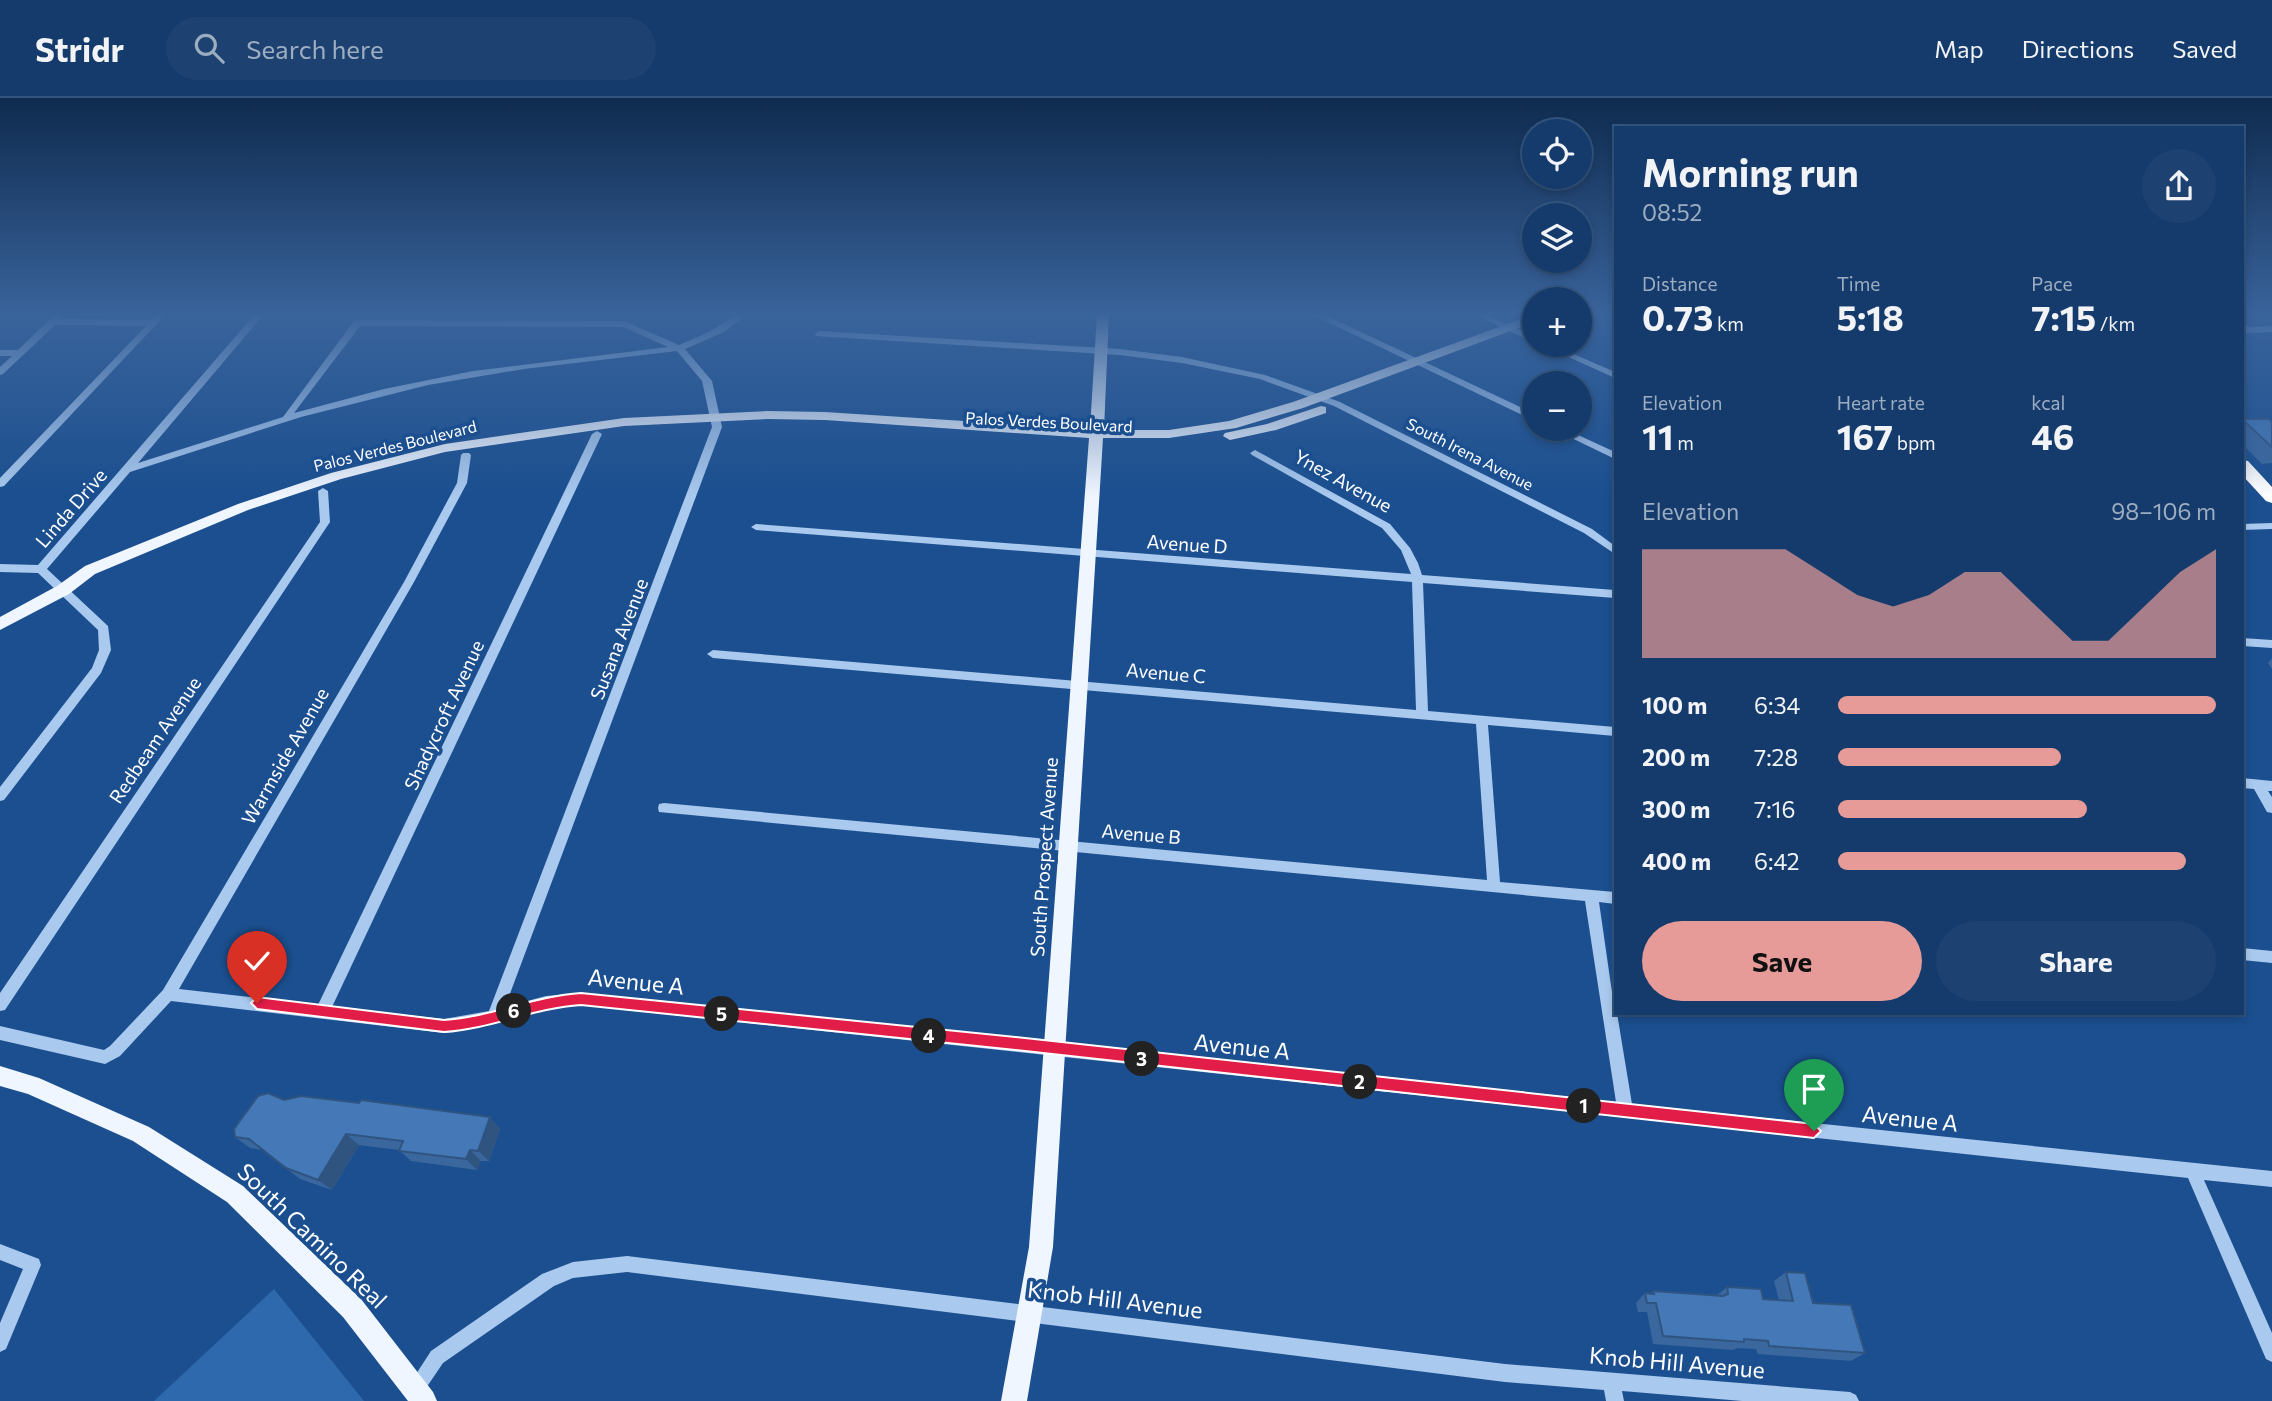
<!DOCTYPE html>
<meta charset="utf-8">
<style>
:root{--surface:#143b6b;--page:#1d4271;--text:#f1f3f6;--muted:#9dadc1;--line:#33557e;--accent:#e69b98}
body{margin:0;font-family:Commissioner,sans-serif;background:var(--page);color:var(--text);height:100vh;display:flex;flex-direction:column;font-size:26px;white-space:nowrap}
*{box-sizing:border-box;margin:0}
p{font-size:23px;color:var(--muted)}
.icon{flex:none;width:38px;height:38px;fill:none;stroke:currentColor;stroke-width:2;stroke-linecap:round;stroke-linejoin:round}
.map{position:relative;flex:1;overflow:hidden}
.panel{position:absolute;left:1614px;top:28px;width:630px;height:889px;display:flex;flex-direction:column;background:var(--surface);border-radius:0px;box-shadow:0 4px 10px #0003,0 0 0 2px var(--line)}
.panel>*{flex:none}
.buttons{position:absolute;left:1522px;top:21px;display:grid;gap:14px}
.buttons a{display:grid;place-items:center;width:70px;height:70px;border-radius:50%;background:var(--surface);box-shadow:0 4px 10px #0003,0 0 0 2px var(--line);font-size:35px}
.pin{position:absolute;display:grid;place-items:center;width:60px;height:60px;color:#fff;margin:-72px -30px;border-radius:50% 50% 50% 0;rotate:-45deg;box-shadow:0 0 7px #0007}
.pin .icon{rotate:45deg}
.km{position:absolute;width:35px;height:35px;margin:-18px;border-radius:50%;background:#222;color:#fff;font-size:19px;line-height:35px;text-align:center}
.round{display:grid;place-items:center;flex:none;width:74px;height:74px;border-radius:37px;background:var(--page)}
.overview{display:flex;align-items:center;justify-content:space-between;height:119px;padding:0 28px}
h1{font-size:38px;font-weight:700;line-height:52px}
.metrics{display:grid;grid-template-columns:repeat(3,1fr);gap:10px;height:119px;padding:7px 28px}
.metrics div{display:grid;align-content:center}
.metrics b{font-size:35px;font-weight:700}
.metrics small{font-size:19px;font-weight:400}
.metrics p{font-size:19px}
.chart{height:196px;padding:14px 28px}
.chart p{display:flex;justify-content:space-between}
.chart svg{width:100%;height:126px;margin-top:7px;fill:var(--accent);opacity:.7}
.primary-button{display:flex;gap:14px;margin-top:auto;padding:14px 28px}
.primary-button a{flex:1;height:80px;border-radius:42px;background:var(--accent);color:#111;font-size:28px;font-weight:700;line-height:80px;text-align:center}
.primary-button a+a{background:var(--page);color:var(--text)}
ul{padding:0 28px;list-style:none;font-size:23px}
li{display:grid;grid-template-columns:112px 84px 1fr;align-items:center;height:52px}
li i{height:18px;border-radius:9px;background:var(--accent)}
header{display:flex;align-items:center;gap:42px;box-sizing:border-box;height:98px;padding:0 35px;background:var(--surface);border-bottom:2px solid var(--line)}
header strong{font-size:33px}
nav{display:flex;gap:38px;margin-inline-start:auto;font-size:24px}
.search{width:490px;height:63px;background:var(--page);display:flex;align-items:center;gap:18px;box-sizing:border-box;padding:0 24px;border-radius:38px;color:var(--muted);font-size:26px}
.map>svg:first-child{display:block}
.green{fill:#2e69ad}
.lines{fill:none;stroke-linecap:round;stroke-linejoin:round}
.minor{fill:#a9c9ee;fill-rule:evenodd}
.major{fill:#f0f6ff;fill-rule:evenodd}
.highway{fill:#fff;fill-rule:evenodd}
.wall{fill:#3a679d}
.shaded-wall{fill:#305480}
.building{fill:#4478b7;stroke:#305480;stroke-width:2}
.route{fill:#e11d48;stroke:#fff;stroke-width:2}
.labels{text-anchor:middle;stroke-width:7;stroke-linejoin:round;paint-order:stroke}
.far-street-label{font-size:16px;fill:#fff;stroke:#1b4f8f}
.street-label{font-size:19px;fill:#fff;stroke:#1b4f8f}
.near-street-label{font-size:23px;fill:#fff;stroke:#1b4f8f}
</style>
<header>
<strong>Stridr</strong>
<div class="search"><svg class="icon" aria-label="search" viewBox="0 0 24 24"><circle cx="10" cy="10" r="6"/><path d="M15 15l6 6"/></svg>Search here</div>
<nav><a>Map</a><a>Directions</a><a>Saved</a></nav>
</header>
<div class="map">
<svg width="2272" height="1303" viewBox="0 0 2272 1303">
<rect width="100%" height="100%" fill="#1b4f8f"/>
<path class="green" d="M 274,1191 L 364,1303 L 154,1303 L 261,1203 Z"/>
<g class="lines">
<path class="minor" d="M 157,216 L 166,216 L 4,388 L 0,389 L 0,380 L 146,228 L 55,227 L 3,276 L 0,277 L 0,269 L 12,258 L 0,258 L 0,252 L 18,252 L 49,222 L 58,216 L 62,219 L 60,221 L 151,222 Z
M 255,216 L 264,216 L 138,365 L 283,319 L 354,223 L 357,222 L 624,223 L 679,247 L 709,234 L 737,216 L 747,216 L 724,234 L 685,251 L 712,283 L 722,329 L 505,909 L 546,898 L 581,895 L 1616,1004 L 1585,803 L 659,714 L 658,710 L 659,706 L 664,705 L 1487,782 L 1476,626 L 713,560 L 707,556 L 713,552 L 1416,612 L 1412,484 L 756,432 L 751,429 L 756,426 L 1411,476 L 1401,452 L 1382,430 L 1252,357 L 1250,355 L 1255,352 L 1390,426 L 1410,450 L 1418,465 L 1422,477 L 1615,492 L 1615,500 L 1423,485 L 1428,613 L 1615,629 L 1615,638 L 1488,627 L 1500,784 L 1615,794 L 1615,806 L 1599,804 L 1615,915 L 1617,915 L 1632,1006 L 2272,1073 L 2272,1089 L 2204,1082 L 2272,1235 L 2272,1264 L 2266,1261 L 2188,1080 L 581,907 C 534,910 491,929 444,935 L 171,903 L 120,958 L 105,966 L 0,942 L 0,928 L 104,952 L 110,948 L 163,892 L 404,484 L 457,385 L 461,357 L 463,355 L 469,355 L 471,357 L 467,385 L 414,484 L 179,891 L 318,907 L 592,336 L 597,333 L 602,336 L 332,909 L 444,921 L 489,913 L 712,329 L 702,283 L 677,253 L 524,271 L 428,287 L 301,319 L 130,374 L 47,471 L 108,528 L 111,552 L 101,575 L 4,702 L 0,703 L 0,689 L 92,570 L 99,552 L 98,532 L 38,475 L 0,474 L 0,466 L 38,467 ZM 360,228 L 623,229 L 668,249 L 473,273 L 384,291 L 294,315 Z
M 1311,216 L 1323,216 L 1535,316 L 1535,323 Z
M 1473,216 L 1485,216 L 1535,239 L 1535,245 Z
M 2272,228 L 2272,234 L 2242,235 L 2242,229 Z
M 819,233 L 1120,251 L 1182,259 L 1265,277 L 1340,304 L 1592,431 L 1615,448 L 1615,456 L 1584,435 L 1334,308 L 1260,281 L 1182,265 L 1120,257 L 816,238 L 815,236 Z
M 1542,247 L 1553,247 L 1615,274 L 1615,280 Z
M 1553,331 L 1565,331 L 1615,354 L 1615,361 Z
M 323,390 L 328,393 L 330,424 L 5,912 L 0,913 L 0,895 L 320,424 L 318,393 Z
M 2272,425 L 2272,431 L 2242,432 L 2242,426 Z
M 2242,540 L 2272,542 L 2272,550 L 2242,548 Z
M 2242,680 L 2272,683 L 2272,693 L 2268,693 L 2272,699 L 2272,715 L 2267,714 L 2254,691 L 2242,690 Z
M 2242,850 L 2272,853 L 2272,865 L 2242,862 Z
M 0,1146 L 39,1161 L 41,1167 L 6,1251 L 0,1254 L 0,1225 L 23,1171 L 0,1162 Z
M 627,1158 L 1505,1266 L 1850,1294 L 1856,1297 L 1859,1303 L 1742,1303 L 1622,1293 L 1624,1303 L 1606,1303 L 1604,1292 L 1505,1284 L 627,1174 L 573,1180 L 554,1188 L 443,1265 L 422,1296 L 416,1299 L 410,1296 L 407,1290 L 431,1253 L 542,1176 L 573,1164 Z"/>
<path class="major" d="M 1097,216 L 1109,216 L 1104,332 L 1169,332 L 1229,323 L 1293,304 L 1535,216 L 1535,224 L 1303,310 L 1236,330 L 1169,340 L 1103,340 L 1053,1149 L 1027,1303 L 1001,1303 L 1029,1149 L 1089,340 L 825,322 L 768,321 L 624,328 L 445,354 L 341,381 L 248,412 L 95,476 L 69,496 L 0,532 L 0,519 L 57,488 L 85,468 L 238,406 L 331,375 L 445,346 L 624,320 L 768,313 L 825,314 L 1090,331 Z
M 1321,308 L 1326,309 L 1326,315 L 1276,332 L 1230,342 L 1223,338 L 1225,335 L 1267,326 Z
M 0,968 L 39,980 L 149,1029 L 243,1088 L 361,1201 L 433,1294 L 437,1303 L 408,1303 L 343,1219 L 227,1104 L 133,1043 L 28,996 L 0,988 Z"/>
<path class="highway" d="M 2242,362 L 2248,363 L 2272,389 L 2272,405 L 2266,403 L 2242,377 Z"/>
</g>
<path class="wall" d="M 2242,321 L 2272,324 L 2272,365 L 2262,366 L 2242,346 Z
M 2272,560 L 2272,571 L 2268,565 Z
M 284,1002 L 490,1019 L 500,1031 L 489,1063 L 481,1063 L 477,1072 L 411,1063 L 399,1052 L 359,1047 L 332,1092 L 300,1081 L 262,1052 L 250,1050 L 235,1039 Z
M 1786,1174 L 1813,1205 L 1865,1255 L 1851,1263 L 1758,1256 L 1756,1251 L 1737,1250 L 1733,1252 L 1653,1246 L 1647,1214 L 1638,1214 L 1636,1205 L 1645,1195 L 1650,1196 L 1653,1193 L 1717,1197 L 1727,1189 L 1763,1201 L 1779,1202 L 1774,1183 Z"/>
<path class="shaded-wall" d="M 490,1019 L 500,1031 L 489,1063 L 478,1053 Z
M 346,1036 L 359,1047 L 332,1092 L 318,1082 Z
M 470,1052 L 481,1063 L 477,1072 L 466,1061 Z"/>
<path class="building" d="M 2242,321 L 2269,321 L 2272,324 L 2272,349 Z
M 268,995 L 284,1002 L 301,998 L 359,1005 L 361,1002 L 490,1019 L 478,1053 L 470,1052 L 466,1061 L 399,1053 L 403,1043 L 346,1036 L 318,1082 L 286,1070 L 249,1041 L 235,1039 L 234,1031 L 258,998 Z
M 1786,1174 L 1805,1175 L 1813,1205 L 1851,1207 L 1865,1255 L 1769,1248 L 1768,1243 L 1744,1241 L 1744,1244 L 1663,1238 L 1656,1205 L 1647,1205 L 1645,1195 L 1654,1196 L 1653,1193 L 1723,1198 L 1728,1196 L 1727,1189 L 1761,1191 L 1763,1201 L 1793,1203 Z"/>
<linearGradient id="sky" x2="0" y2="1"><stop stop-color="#0f2b4f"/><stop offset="0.54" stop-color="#39639b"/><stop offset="1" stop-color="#39639b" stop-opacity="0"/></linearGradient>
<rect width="2272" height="399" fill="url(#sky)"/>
<path class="route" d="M 581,895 L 1025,940 L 1814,1026 L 1821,1033 L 1814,1040 L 1025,953 L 581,907 C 534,910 491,931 444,934 L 257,911 L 251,905 L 257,899 L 444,922 C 491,919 534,898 581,895 Z"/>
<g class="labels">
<g class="far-street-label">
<text transform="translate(1049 324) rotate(3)" y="6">Palos Verdes Boulevard</text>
<text transform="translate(395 348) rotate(-14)" y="6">Palos Verdes Boulevard</text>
<text transform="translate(1470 356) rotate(27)" y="6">South Irena Avenue</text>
</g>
<g class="street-label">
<text transform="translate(1343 383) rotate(29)" y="7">Ynez Avenue</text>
<text transform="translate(71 410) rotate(-49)" y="7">Linda Drive</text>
<text transform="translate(1187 446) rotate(4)" y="7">Avenue D</text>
<text transform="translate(619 541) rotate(-69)" y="7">Susana Avenue</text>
<text transform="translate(1166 575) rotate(5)" y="7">Avenue C</text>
<text transform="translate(444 617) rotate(-65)" y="7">Shadycroft Avenue</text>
<text transform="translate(155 642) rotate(-56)" y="7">Redbeam Avenue</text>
<text transform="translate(285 658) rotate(-60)" y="7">Warmside Avenue</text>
<text transform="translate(1141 736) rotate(5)" y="7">Avenue B</text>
<text transform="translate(1044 759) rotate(-86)" y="7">South Prospect Avenue</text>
</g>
<g class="near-street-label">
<text transform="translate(636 884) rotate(6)" y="8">Avenue A</text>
<text transform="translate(1242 949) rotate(6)" y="8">Avenue A</text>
<text transform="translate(1910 1021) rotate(6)" y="8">Avenue A</text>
<text transform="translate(312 1138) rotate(44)" y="8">South Camino Real</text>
<text transform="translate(1115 1202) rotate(7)" y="8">Knob Hill Avenue</text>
<text transform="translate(1677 1265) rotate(5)" y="8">Knob Hill Avenue</text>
</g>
</g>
</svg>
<div class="buttons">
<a><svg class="icon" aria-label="locate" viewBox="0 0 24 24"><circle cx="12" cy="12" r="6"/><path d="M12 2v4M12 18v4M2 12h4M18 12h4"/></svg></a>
<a><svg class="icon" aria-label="layers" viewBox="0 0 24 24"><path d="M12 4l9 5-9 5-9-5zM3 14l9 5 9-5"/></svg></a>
<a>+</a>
<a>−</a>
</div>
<div class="pin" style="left:1814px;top:1033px;background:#1e9e55"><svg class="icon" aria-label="arrive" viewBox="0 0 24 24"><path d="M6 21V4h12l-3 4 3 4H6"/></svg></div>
<div class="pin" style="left:257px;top:905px;background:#d93025"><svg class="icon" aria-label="check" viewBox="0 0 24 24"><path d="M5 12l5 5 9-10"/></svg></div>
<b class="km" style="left:1584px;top:1008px">1</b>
<b class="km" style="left:1360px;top:984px">2</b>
<b class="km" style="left:1142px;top:961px">3</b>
<b class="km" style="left:929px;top:938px">4</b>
<b class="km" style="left:722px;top:916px">5</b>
<b class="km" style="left:514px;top:913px">6</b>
<section class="panel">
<div class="overview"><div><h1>Morning run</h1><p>08:52</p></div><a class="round"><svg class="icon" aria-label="share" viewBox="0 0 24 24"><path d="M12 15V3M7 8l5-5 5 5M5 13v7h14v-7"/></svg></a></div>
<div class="metrics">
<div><p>Distance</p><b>0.73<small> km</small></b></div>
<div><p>Time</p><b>5:18</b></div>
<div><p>Pace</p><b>7:15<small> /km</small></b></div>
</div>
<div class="metrics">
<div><p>Elevation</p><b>11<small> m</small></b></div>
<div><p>Heart rate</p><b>167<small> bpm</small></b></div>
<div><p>kcal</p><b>46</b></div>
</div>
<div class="chart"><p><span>Elevation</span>98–106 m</p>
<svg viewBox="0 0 160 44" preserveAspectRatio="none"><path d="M0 44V6L10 6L20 6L30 6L40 6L50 14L60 22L70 26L80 22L90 14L100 14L110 26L120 38L130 38L140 26L150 14L160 6V44z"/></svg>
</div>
<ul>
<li><b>100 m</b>6:34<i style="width:100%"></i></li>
<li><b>200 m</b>7:28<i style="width:59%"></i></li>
<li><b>300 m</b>7:16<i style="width:66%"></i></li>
<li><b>400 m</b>6:42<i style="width:92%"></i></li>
</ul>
<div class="primary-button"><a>Save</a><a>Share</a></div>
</section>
</div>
